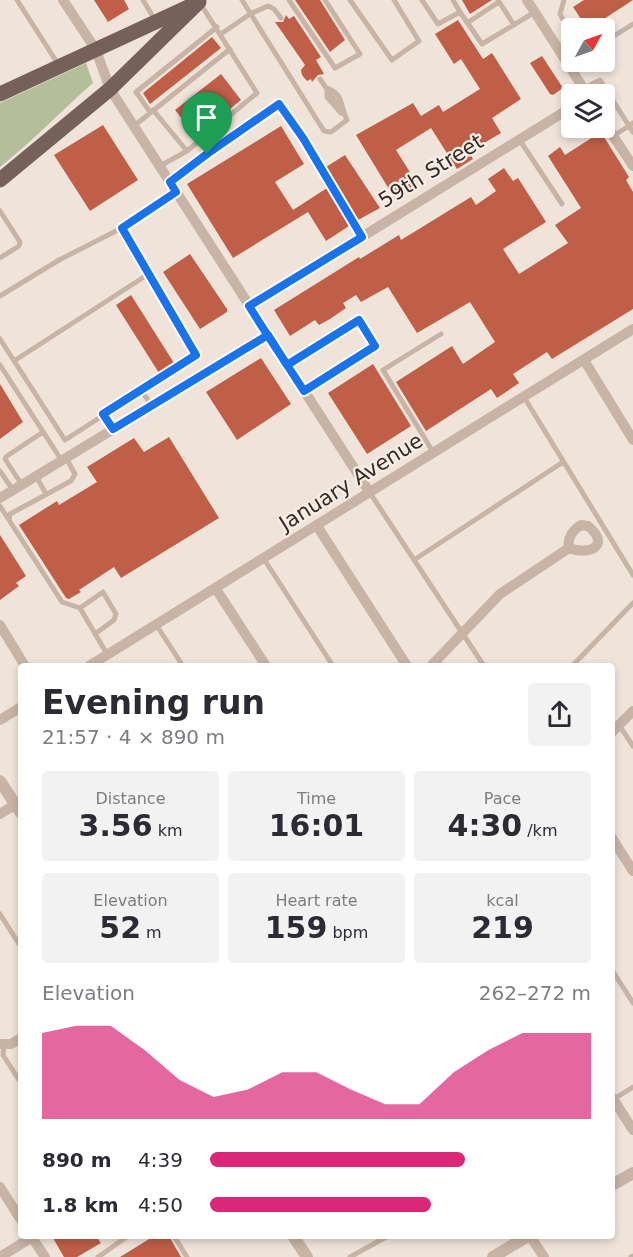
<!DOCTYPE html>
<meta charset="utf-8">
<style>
:root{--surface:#fff;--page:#f2f2f3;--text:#2b2b33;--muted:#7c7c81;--accent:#db2777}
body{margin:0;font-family:"DejaVu Sans",sans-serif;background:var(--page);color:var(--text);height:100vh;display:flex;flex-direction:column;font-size:22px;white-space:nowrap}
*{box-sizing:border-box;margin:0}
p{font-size:20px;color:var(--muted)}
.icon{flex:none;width:33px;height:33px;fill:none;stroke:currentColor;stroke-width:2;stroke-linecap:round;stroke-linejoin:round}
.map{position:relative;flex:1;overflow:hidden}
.sheet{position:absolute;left:18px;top:663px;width:597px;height:576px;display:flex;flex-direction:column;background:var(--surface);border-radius:6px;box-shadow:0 3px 9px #0003}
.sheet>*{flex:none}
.needle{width:39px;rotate:50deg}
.controls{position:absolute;left:561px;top:18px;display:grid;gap:12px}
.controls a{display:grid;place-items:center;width:54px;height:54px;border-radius:6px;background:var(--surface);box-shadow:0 3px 9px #0003;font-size:30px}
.pin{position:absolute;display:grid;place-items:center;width:51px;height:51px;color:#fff;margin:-62px -26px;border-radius:50% 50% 50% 0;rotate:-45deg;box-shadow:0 0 6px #0007}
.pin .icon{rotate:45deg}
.round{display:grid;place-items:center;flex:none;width:63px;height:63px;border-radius:6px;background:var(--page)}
.headline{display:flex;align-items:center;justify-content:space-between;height:102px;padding:0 24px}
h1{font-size:33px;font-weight:800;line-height:45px}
.metrics{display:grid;grid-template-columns:repeat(3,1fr);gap:9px;height:102px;padding:6px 24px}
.metrics div{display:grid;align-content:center;border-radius:6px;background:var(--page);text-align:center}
.metrics b{font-size:30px;font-weight:800}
.metrics small{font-size:16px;font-weight:400}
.metrics p{font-size:16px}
.chart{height:168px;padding:12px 24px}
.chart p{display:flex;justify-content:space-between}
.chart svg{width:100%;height:108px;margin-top:6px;fill:var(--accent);opacity:.7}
ul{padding:0 24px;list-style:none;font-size:20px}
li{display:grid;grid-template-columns:96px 72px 1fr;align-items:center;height:45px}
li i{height:15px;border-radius:8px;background:var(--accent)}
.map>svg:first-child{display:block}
.green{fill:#b4be9b}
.building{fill:#bf5f48}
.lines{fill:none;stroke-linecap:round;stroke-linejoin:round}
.service{stroke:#c7b4a6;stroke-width:5}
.minor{stroke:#c7b4a6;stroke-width:10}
.tertiary{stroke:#c7b4a6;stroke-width:12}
.primary{stroke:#756159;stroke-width:15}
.route-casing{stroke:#fff;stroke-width:12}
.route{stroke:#1a73e8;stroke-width:8}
.labels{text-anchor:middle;stroke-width:4.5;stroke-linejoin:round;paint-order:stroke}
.street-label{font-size:21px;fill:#342a27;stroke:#f8eee6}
</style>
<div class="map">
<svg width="633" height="1257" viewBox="0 0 633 1257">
<rect width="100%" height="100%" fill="#f0e4da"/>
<path class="green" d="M 86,63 L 93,83 C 61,111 33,141 0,167 L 0,103 Z"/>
<path class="building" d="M 94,0 L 124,0 L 129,9 L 108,22 Z
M 295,0 L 320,0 L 345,40 L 330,52 Z
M 462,0 L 492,0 L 470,14 Z
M 584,0 L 633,0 L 590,28 L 587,28 L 573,7 Z
M 286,15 L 289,19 L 294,16 L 321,57 L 316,60 L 324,74 L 318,75 L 312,82 L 311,79 L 307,81 L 302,75 L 301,70 L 305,65 L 275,22 L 283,22 Z
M 458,20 L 483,59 L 492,53 L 521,99 L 492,118 L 501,133 L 469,152 L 473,159 L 457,169 L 431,128 L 396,150 L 418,185 L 395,199 L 356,135 L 413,103 L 421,116 L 439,105 L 443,112 L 480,89 L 461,59 L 454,64 L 435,34 Z
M 212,37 L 221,48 L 150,104 L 143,93 Z
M 542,56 L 563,88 L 553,95 L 550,94 L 530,63 Z
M 221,74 L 241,100 L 196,137 L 175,110 Z
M 103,125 L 138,180 L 90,211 L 54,155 Z
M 281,126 L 304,164 L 275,182 L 293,210 L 327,188 L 349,226 L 326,241 L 308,212 L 233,258 L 187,184 Z
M 599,129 L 629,177 L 626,180 L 633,192 L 633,309 L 552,359 L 547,352 L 513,374 L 519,383 L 497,398 L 491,389 L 426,431 L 396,382 L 452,346 L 463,364 L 495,342 L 470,302 L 417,333 L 388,287 L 361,302 L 356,295 L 343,303 L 346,308 L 330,319 L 319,325 L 315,320 L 290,336 L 274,310 L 359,257 L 360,259 L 399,235 L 401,240 L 471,197 L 476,205 L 496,191 L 488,179 L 504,168 L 513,181 L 518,178 L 546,222 L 503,249 L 519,274 L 568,243 L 555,225 L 581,208 L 548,156 L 560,147 L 565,155 L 593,137 L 591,134 Z
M 345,155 L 380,208 L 358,220 L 326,167 Z
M 190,254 L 227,309 L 227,312 L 200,329 L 163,272 Z
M 131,295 L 174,363 L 159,373 L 116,305 Z
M 261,358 L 291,404 L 237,440 L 206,392 Z
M 373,364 L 411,426 L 367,454 L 328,393 Z
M 0,384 L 23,422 L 0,439 Z
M 169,437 L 219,518 L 121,578 L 114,567 L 79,590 L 81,592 L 69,599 L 66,598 L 19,525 L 57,501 L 59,505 L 97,482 L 87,467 L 134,438 L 144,452 Z
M 0,535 L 26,576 L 16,583 L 19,586 L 0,600 Z
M 57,1236 L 96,1236 L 101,1243 L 77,1257 L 64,1257 L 53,1238 Z
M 154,1236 L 169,1236 L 181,1257 L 120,1257 Z"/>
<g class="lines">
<path class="service" d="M 17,0 L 58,64
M 143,0 L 155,20
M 242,0 L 324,131 L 331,132 L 347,120 C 340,106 344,94 327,88
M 289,0 L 335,68 L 360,54 L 325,0
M 350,0 L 392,60 L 419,41 L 394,0
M 422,0 L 438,24 L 460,12 L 482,44 L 535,12
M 453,0 L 460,12
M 498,0 L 514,25
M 564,0 L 560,14 L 572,35
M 467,23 L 499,2
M 221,34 L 250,14 L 268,6 L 274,9 L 281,18
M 604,42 L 633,24
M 320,79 L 344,114
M 584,88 L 600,80 L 629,126 L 613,136
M 327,89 L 327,97 L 341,113
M 153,110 L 187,151
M 150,112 L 136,92 L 217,27
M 633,123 L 629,126 L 633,132
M 134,126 L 230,49
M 519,139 L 562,204
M 160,166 L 187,151 L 257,93 L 200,3
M 170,182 L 279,104 L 303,138 L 362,237
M 0,211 L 20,242 L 19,246 L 0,258
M 0,296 L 59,260 L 122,228 L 176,192
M 0,339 L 65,440 L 197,355 L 122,228
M 14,361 L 147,275
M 0,365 L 62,461
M 287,365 L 359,320 L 375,346 L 304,391
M 141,390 L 152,406
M 524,397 L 633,575
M 103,414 L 113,429
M 433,452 L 383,370 L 441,334
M 66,458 L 75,474 L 71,481 L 10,514 L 9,520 L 62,602 L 80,608 L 107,654
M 0,471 L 13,490
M 36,476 L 46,494
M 22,485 L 5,459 L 7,456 L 43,432
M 370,493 L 484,666
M 0,506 L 9,520
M 264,559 L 333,666
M 414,560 L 563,462
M 80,608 L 103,592 L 116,614 L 114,620 L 95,634
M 157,626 L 183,666
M 572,666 L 633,603
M 619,725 L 633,746
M 0,914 L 21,947
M 612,970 L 633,1003
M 4,1046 L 3,1055 L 21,1083
M 614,1099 L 633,1087
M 174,1236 L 187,1257
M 98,1257 L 128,1236
M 350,1257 L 388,1236
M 631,1257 L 633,1256"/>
<path class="minor" d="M 63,0 L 96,50 L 110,89 L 370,493
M 527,0 L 587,94
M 604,122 L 633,166
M 250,306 L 572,107
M 584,360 L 633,440
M 0,498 L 268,335
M 581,525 L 588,526 C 611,545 590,556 569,548 C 567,538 573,530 581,525 Z
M 317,526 L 407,666
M 216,589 L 266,666
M 0,625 L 25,666
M 89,666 L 633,329
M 431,666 L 500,594 L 569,548
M 0,720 L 21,707
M 612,732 L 633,711
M 0,814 L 16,804
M 612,838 L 633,871
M 0,1044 L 11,1044 L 21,1038
M 612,1097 L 633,1130
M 0,1187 L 21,1220
M 31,1236 L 45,1257
M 530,1236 L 544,1257
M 0,1257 L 34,1236"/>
<path class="tertiary" d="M 0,781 L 21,813
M 612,1185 L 633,1173
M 293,1236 L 307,1257
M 493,1257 L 528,1236"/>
<path class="primary" d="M 0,94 L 188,7
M 0,180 L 110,89 L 199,2"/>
</g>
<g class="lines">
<g class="route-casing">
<path id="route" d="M 207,154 L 170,182 L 176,192 L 122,228 L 196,355 L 103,414 L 113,429 L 268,335 L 287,365 L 359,320 L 375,346 L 304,391 C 286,363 267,335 249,306 L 362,237 L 303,138 L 279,104 L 207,154"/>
</g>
<use href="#route" class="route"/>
</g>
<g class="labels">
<g class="street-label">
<text transform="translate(431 171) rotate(-32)" y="7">59th Street</text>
<text transform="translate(351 482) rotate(-32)" y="7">January Avenue</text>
</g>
</g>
</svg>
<div class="controls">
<a><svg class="needle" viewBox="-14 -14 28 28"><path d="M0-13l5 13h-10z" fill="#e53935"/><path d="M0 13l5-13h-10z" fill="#7c7c81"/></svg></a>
<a><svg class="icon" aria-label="layers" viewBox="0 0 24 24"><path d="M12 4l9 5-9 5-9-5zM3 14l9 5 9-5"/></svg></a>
</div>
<div class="pin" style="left:207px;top:154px;background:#1e9e55"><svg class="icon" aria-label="arrive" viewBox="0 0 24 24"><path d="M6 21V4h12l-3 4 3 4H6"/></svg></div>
<section class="sheet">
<div class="headline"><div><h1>Evening run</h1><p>21:57 · 4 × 890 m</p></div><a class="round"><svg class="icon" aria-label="share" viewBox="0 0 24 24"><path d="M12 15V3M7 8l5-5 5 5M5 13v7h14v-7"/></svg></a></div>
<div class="metrics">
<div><p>Distance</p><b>3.56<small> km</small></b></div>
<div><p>Time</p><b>16:01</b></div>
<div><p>Pace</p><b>4:30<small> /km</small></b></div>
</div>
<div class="metrics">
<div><p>Elevation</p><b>52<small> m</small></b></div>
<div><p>Heart rate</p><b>159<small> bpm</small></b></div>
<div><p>kcal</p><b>219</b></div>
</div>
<div class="chart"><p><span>Elevation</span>262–272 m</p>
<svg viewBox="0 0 160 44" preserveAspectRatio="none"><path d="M0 44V9L10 6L20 6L30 16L40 28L50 35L60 32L70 25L80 25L90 32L100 38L110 38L120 25L130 16L140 9L150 9L160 9V44z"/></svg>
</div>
<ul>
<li><b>890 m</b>4:39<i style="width:67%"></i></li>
<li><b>1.8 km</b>4:50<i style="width:58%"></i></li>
</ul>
</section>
</div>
